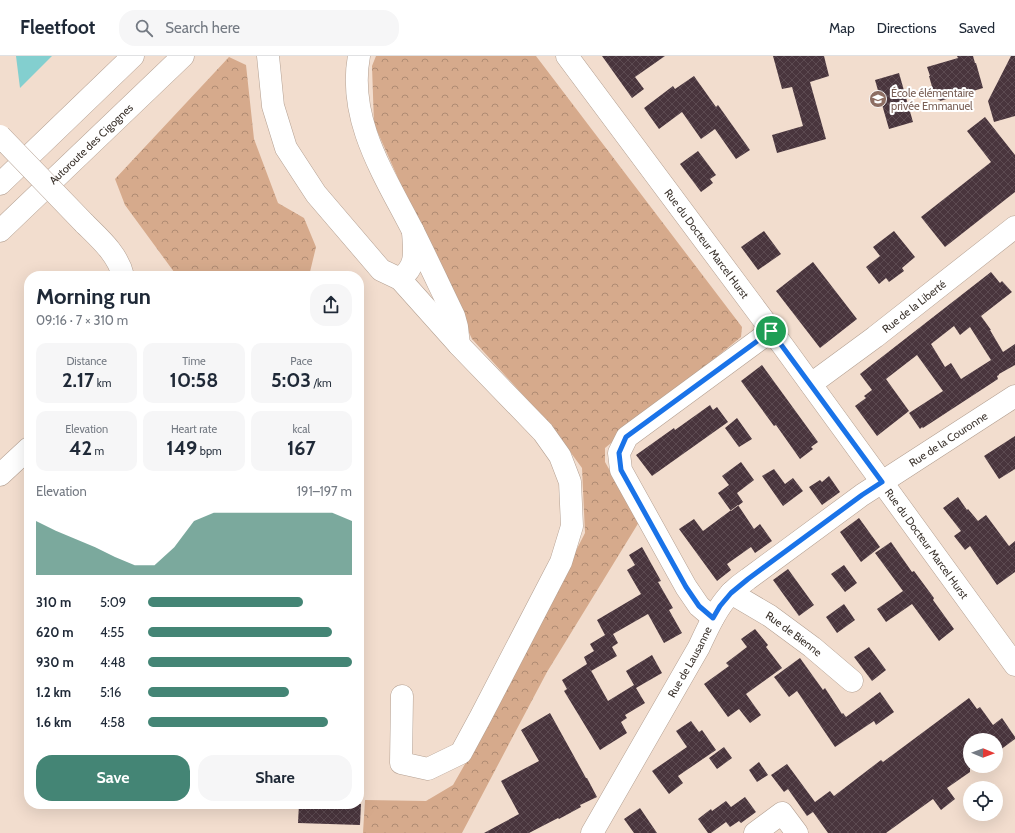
<!DOCTYPE html>
<meta charset="utf-8">
<style>
:root{--surface:#fff;--page:#f6f6f7;--text:#1f2937;--muted:#747a83;--line:#e0e1e3;--accent:#448575}
body{margin:0;font-family:Cabin,sans-serif;background:var(--page);color:var(--text);height:100vh;display:flex;flex-direction:column;font-size:15px;white-space:nowrap}
*{box-sizing:border-box;margin:0}
p{font-size:13px;color:var(--muted)}
.icon{flex:none;width:22px;height:22px;fill:none;stroke:currentColor;stroke-width:2;stroke-linecap:round;stroke-linejoin:round}
.map{position:relative;flex:1;overflow:hidden}
.side{position:absolute;left:24px;top:215px;width:340px;height:538px;display:flex;flex-direction:column;background:var(--surface);border-radius:16px;box-shadow:0 4px 16px #0002}
.side>*{flex:none}
.needle{width:26px;rotate:91deg}
.buttons{position:absolute;left:963px;top:677px;display:grid;gap:8px}
.buttons a{display:grid;place-items:center;width:40px;height:40px;border-radius:50%;background:var(--surface);box-shadow:0 4px 16px #0002;font-size:20px}
.pin{position:absolute;display:grid;place-items:center;width:34px;height:34px;color:#fff;margin:-17px;border:2px solid #fff;border-radius:50%;box-shadow:0 1px 4px #0007}
.round{display:grid;place-items:center;flex:none;width:42px;height:42px;border-radius:16px;background:var(--page)}
.overview{display:flex;align-items:center;justify-content:space-between;height:68px;padding:0 12px}
h1{font-size:22px;font-weight:700;line-height:30px}
.figures{display:grid;grid-template-columns:repeat(3,1fr);gap:6px;height:68px;padding:4px 12px}
.figures div{display:grid;align-content:center;border-radius:10px;background:var(--page);text-align:center}
.figures b{font-size:20px;font-weight:700}
.figures small{font-size:11px;font-weight:400}
.figures p{font-size:11px}
.chart{height:112px;padding:8px 12px}
.chart p{display:flex;justify-content:space-between}
.chart svg{width:100%;height:72px;margin-top:4px;fill:var(--accent);opacity:.7}
.primary-button{display:flex;gap:8px;margin-top:auto;padding:8px 12px}
.primary-button a{flex:1;height:46px;border-radius:16px;background:var(--accent);color:#fff;font-size:16px;font-weight:700;line-height:46px;text-align:center}
.primary-button a+a{background:var(--page);color:var(--text)}
ul{padding:0 12px;list-style:none;font-size:13px}
li{display:grid;grid-template-columns:64px 48px 1fr;align-items:center;height:30px}
li i{height:10px;border-radius:5px;background:var(--accent)}
header{display:flex;align-items:center;gap:24px;box-sizing:border-box;height:56px;padding:0 20px;background:var(--surface);border-bottom:1px solid var(--line)}
header strong{font-size:19px}
nav{display:flex;gap:22px;margin-inline-start:auto;font-size:14px}
.search{width:280px;height:36px;background:var(--page);display:flex;align-items:center;gap:10px;box-sizing:border-box;padding:0 14px;border-radius:16px;color:var(--muted);font-size:15px}
.map>svg:first-child{display:block}
.forest{fill:url(#forest-crowns)}
.water{fill:#83cfcf}
.building{fill:url(#building-cross-hatch);fill-rule:evenodd}
.lines{fill:none;stroke-linecap:round;stroke-linejoin:round}
.minor-casing{stroke:#b4a092;stroke-width:23}
.highway-casing{stroke:#b4a092;stroke-width:23}
.minor{stroke:#fff;stroke-width:22}
.highway{stroke:#fff;stroke-width:22}
.minor-bridge-casing{stroke:#b4a092;stroke-width:23;stroke-linecap:butt}
.minor-bridge{stroke:#fff;stroke-width:22}
.route-casing{stroke:#fff;stroke-width:8}
.route{stroke:#1a73e8;stroke-width:5}
.labels{text-anchor:middle;stroke-width:4;stroke-linejoin:round;paint-order:stroke}
.education-label{font-size:11px;fill:#785e54;stroke:#fff;text-anchor:start}
.street-label{font-size:11px;fill:#3d352f;stroke:#fff}
</style>
<header>
<strong>Fleetfoot</strong>
<div class="search"><svg class="icon" aria-label="search" viewBox="0 0 24 24"><circle cx="10" cy="10" r="6"/><path d="M15 15l6 6"/></svg>Search here</div>
<nav><a>Map</a><a>Directions</a><a>Saved</a></nav>
</header>
<div class="map">
<svg width="1015" height="777" viewBox="0 0 1015 777">
<defs>
<pattern id="forest-crowns" width="20" height="18" patternUnits="userSpaceOnUse"><rect width="20" height="18" fill="#d6aa8c"/><path d="M2 6a3 3 0 1 1 6 0M12 15a3 3 0 1 1 6 0" fill="none" stroke="#af8b73"/></pattern>
<pattern id="building-cross-hatch" width="8" height="8" patternUnits="userSpaceOnUse"><rect width="8" height="8" fill="#49353d"/><path d="M0 0l8 8M0 8l8-8" fill="none" stroke="#5c4a51"/></pattern>
</defs>
<rect width="100%" height="100%" fill="#f2ddce"/>
<path class="forest" d="M 376,0 L 536,0 L 742,271 L 741,281 L 605,392 L 605,406 L 639,466 L 547,616 L 462,777 L 363,777 L 365,744 L 426,745 L 453,729 L 485,673 L 585,477 L 582,412 L 552,371 L 472,283 L 425,183 L 374,68 L 372,10 Z
M 229,1 L 246,9 L 254,83 L 278,147 L 304,162 L 316,191 L 309,220 L 177,220 L 125,149 L 115,123 Z"/>
<path class="water" d="M 16,0 L 52,0 L 20,32 Z"/>
<path class="building" d="M 602,0 L 665,0 L 635,21 L 644,33 L 632,42 Z
M 773,0 L 824,0 L 829,20 L 810,26 L 826,83 L 777,97 L 772,79 L 803,70 L 792,31 L 782,33 Z
M 957,0 L 973,0 L 975,7 L 976,7 L 983,32 L 940,45 L 939,43 L 938,44 L 936,37 L 934,38 L 929,20 L 930,20 L 927,11 L 958,2 Z
M 1011,0 L 1015,0 L 1015,60 L 994,66 L 988,45 Z
M 899,17 L 913,66 L 889,73 L 875,24 Z
M 694,20 L 716,51 L 718,49 L 750,94 L 736,103 L 715,73 L 701,83 L 682,56 L 659,73 L 644,52 L 673,30 L 675,33 Z
M 985,61 L 1015,99 L 1015,136 L 945,191 L 921,161 L 991,106 L 967,75 Z
M 698,95 L 716,119 L 710,123 L 713,127 L 701,136 L 680,108 Z
M 764,175 L 781,198 L 758,214 L 741,191 Z
M 894,175 L 915,201 L 902,212 L 904,215 L 889,226 L 886,222 L 879,228 L 866,211 L 880,200 L 873,191 Z
M 813,206 L 857,263 L 820,292 L 776,235 Z
M 991,216 L 1000,227 L 1002,225 L 1012,236 L 981,260 L 991,274 L 990,274 L 1003,296 L 1015,288 L 1015,309 L 999,318 L 999,319 L 997,320 L 998,323 L 923,372 L 922,371 L 920,373 L 909,357 L 943,335 L 917,299 L 886,323 L 909,355 L 877,380 L 855,350 L 866,342 L 864,340 L 872,334 L 860,318 ZM 954,270 L 960,279 L 970,271 L 991,304 L 961,323 L 951,307 L 945,311 L 931,288 Z
M 762,309 L 818,386 L 811,391 L 813,393 L 800,403 L 776,369 L 774,370 L 741,325 Z
M 710,349 L 713,354 L 717,351 L 728,366 L 652,420 L 636,399 L 674,372 L 675,374 Z
M 737,362 L 752,383 L 739,391 L 725,372 Z
M 1015,380 L 1015,413 L 999,423 L 984,400 Z
M 741,406 L 754,424 L 737,437 L 743,446 L 731,455 L 718,437 L 729,429 L 722,420 Z
M 774,413 L 785,428 L 793,422 L 803,435 L 783,450 L 762,420 Z
M 829,420 L 840,436 L 822,449 L 809,431 L 820,424 L 822,426 Z
M 958,441 L 967,454 L 968,453 L 978,465 L 986,459 L 1009,490 L 1015,485 L 1015,516 L 997,529 L 970,490 L 965,494 L 954,480 L 961,475 L 943,452 Z
M 738,449 L 754,473 L 760,468 L 772,485 L 755,497 L 751,491 L 727,508 L 731,514 L 717,525 L 679,473 L 694,463 L 703,475 Z
M 859,462 L 880,491 L 861,506 L 840,476 Z
M 891,486 L 912,516 L 914,515 L 934,542 L 933,544 L 954,573 L 939,585 L 912,548 L 886,566 L 877,553 L 903,535 L 875,497 Z
M 642,491 L 661,525 L 658,526 L 673,552 L 669,554 L 682,577 L 664,587 L 648,558 L 613,578 L 618,587 L 612,591 L 617,600 L 591,615 L 589,611 L 608,645 L 634,629 L 626,615 L 652,599 L 662,617 L 636,632 L 645,647 L 625,659 L 627,662 L 621,666 L 627,677 L 600,694 L 564,635 L 567,633 L 562,624 L 587,608 L 584,601 L 594,595 L 590,588 L 605,579 L 597,564 L 641,538 L 627,514 L 635,509 L 629,499 Z
M 844,509 L 857,527 L 845,536 L 831,518 Z
M 788,513 L 814,549 L 799,560 L 773,524 Z
M 844,548 L 855,564 L 837,577 L 826,561 Z
M 755,573 L 768,589 L 766,591 L 782,612 L 746,638 L 761,659 L 750,667 L 739,653 L 728,661 L 704,628 L 729,610 L 726,607 L 747,591 L 741,583 Z
M 869,591 L 886,614 L 872,625 L 854,601 Z
M 800,602 L 823,634 L 825,632 L 842,658 L 843,657 L 846,661 L 880,636 L 894,656 L 876,669 L 874,665 L 835,691 L 797,635 L 789,641 L 774,621 Z
M 969,642 L 977,653 L 980,651 L 993,669 L 1002,662 L 1015,681 L 1015,683 L 996,697 L 996,684 L 970,684 L 970,716 L 947,732 L 955,743 L 941,754 L 933,743 L 886,777 L 828,777 L 813,756 L 807,760 L 788,733 L 784,736 L 771,719 L 787,708 L 815,746 L 830,735 L 834,740 L 881,704 L 883,706 Z
M 550,657 L 586,722 L 587,722 L 597,741 L 580,749 L 581,751 L 559,763 L 558,762 L 529,777 L 484,777 L 519,758 L 501,725 L 539,705 L 521,674 Z
M 691,665 L 699,676 L 702,674 L 716,694 L 678,720 L 683,727 L 669,738 L 652,715 L 687,691 L 676,675 Z
M 724,691 L 732,702 L 717,713 L 709,702 Z
M 759,706 L 768,719 L 757,726 L 749,714 Z
M 745,741 L 756,756 L 741,767 L 739,765 L 730,771 L 726,766 L 711,777 L 708,777 L 698,763 L 711,753 L 712,755 L 726,745 L 731,751 Z
M 299,748 L 361,748 L 360,769 L 298,767 Z
M 640,752 L 657,777 L 634,777 L 624,763 Z"/>
<g class="lines">
<g class="minor-casing">
<g id="minor">
<path d="M 359,0 C 347,64 385,120 413,175 C 427,203 440,231 454,260 L 457,271 L 459,289"/>
<path id="s1" d="M 567,0 L 783,290 L 1015,609"/>
<path d="M 84,167 C 99,182 118,198 123,220"/>
<path d="M 400,223 L 459,289 L 543,376 L 560,400 L 570,426 L 572,470 L 561,506 L 481,660 L 461,697 L 428,713 L 401,707 L 402,640"/>
<path id="s2" d="M 811,328 L 875,281 L 1015,171"/>
<path d="M 0,419 L 29,392"/>
<path id="s3" d="M 731,537 L 770,560 L 812,591 L 852,625"/>
<path d="M 713,562 L 699,550 L 686,531 L 621,414 L 619,397 L 627,381 L 771,275"/>
<path id="s4" d="M 592,777 L 699,591 C 708,572 716,553 731,537 C 736,532 742,527 748,523 L 862,439 L 1015,340"/>
<path d="M 755,777 L 782,757 L 797,777"/>
</g>
</g>
<g class="highway-casing">
<g id="highway">
<path d="M 268,0 L 273,50 L 286,92 L 316,138 L 381,214 L 400,223 C 418,209 414,196 413,175"/>
<path d="M 0,128 L 133,0"/>
<path id="s5" d="M 0,175 L 183,0"/>
</g>
</g>
<use href="#minor" class="minor"/>
<use href="#highway" class="highway"/>
<g class="minor-bridge-casing">
<path id="minor-bridge" d="M 0,80 L 84,167"/>
</g>
<use href="#minor-bridge" class="minor-bridge"/>
</g>
<g class="lines">
<g class="route-casing">
<path id="route" d="M 771,275 L 882,426 L 862,439 L 748,523 L 731,537 L 720,550 L 713,562 L 699,550 L 686,531 L 621,414 L 619,397 L 626,381 Z"/>
</g>
<use href="#route" class="route"/>
</g>
<defs>
<g id="school-disc" transform="scale(0.9)"><circle r="9.5" fill="#8d6e63" stroke="#fff"/><path d="M0-5L7-2L0 1L-7-2ZM-4 1L0 2.5L4 1V4Q0 6-4 4Z" fill="#fff"/></g>
</defs>
<g fill-rule="evenodd">
<use href="#school-disc" x="878" y="43"/>
</g>
<g class="labels">
<g class="education-label">
<text x="891" y="41">École élémentaire<tspan x="891" dy="13">privée Emmanuel</tspan></text>
</g>
<g class="street-label">
<text dy="4" stroke="none"><textPath href="#s5" startOffset="126">Autoroute des Cigognes</textPath></text>
<text dy="4" stroke="none"><textPath href="#s1" startOffset="234">Rue du Docteur Marcel Hurst</textPath></text>
<text dy="4" stroke="none"><textPath href="#s2" startOffset="129">Rue de la Liberté</textPath></text>
<text dy="4" stroke="none"><textPath href="#s4" startOffset="544">Rue de la Couronne</textPath></text>
<text dy="4" stroke="none"><textPath href="#s1" startOffset="606">Rue du Docteur Marcel Hurst</textPath></text>
<text dy="4" stroke="none"><textPath href="#s3" startOffset="75">Rue de Bienne</textPath></text>
<text dy="4" stroke="none"><textPath href="#s4" startOffset="197">Rue de Lausanne</textPath></text>
</g>
</g>
</svg>
<div class="buttons">
<a><svg class="needle" viewBox="-14 -14 28 28"><path d="M0-13l5 13h-10z" fill="#e53935"/><path d="M0 13l5-13h-10z" fill="#747a83"/></svg></a>
<a><svg class="icon" aria-label="locate" viewBox="0 0 24 24"><circle cx="12" cy="12" r="6"/><path d="M12 2v4M12 18v4M2 12h4M18 12h4"/></svg></a>
</div>
<div class="pin" style="left:771px;top:275px;background:#1e9e55"><svg class="icon" aria-label="arrive" viewBox="0 0 24 24"><path d="M6 21V4h12l-3 4 3 4H6"/></svg></div>
<section class="side">
<div class="overview"><div><h1>Morning run</h1><p>09:16 · 7 × 310 m</p></div><a class="round"><svg class="icon" aria-label="share" viewBox="0 0 24 24"><path d="M12 15V3M7 8l5-5 5 5M5 13v7h14v-7"/></svg></a></div>
<div class="figures">
<div><p>Distance</p><b>2.17<small> km</small></b></div>
<div><p>Time</p><b>10:58</b></div>
<div><p>Pace</p><b>5:03<small> /km</small></b></div>
</div>
<div class="figures">
<div><p>Elevation</p><b>42<small> m</small></b></div>
<div><p>Heart rate</p><b>149<small> bpm</small></b></div>
<div><p>kcal</p><b>167</b></div>
</div>
<div class="chart"><p><span>Elevation</span>191–197 m</p>
<svg viewBox="0 0 160 44" preserveAspectRatio="none"><path d="M0 44V11L10 17L20 22L30 27L40 33L50 38L60 38L70 27L80 11L90 6L100 6L110 6L120 6L130 6L140 6L150 6L160 11V44z"/></svg>
</div>
<ul>
<li><b>310 m</b>5:09<i style="width:76%"></i></li>
<li><b>620 m</b>4:55<i style="width:90%"></i></li>
<li><b>930 m</b>4:48<i style="width:100%"></i></li>
<li><b>1.2 km</b>5:16<i style="width:69%"></i></li>
<li><b>1.6 km</b>4:58<i style="width:88%"></i></li>
</ul>
<div class="primary-button"><a>Save</a><a>Share</a></div>
</section>
</div>
